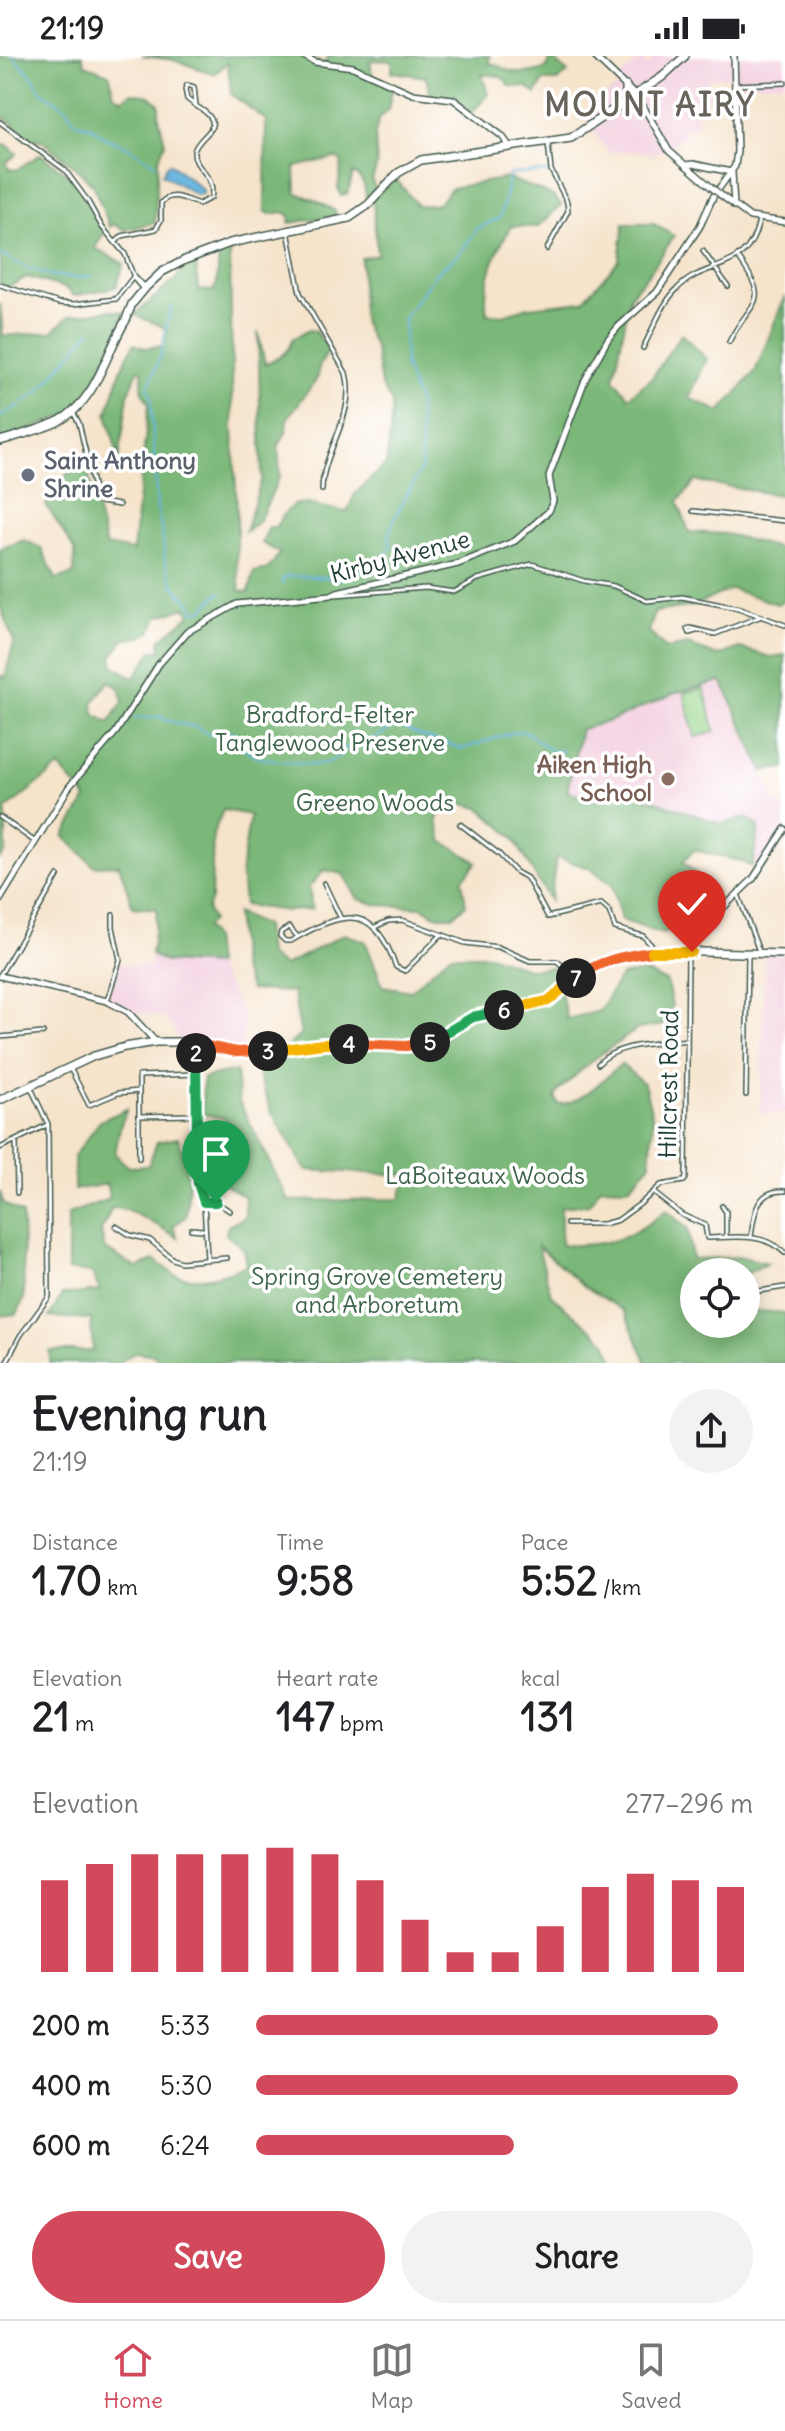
<!DOCTYPE html>
<meta charset="utf-8">
<style>
:root{--surface:#fff;--page:#f2f2f2;--text:#202124;--muted:#757577;--line:#e0e0e0;--accent:#d1495b}
body{margin:0;font-family:Delius,sans-serif;background:var(--page);color:var(--text);height:100vh;display:flex;flex-direction:column;font-size:30px;white-space:nowrap}
*{box-sizing:border-box;margin:0}
p{font-size:26px;color:var(--muted)}
.icon{flex:none;width:44px;height:44px;fill:none;stroke:currentColor;stroke-width:2;stroke-linecap:round;stroke-linejoin:round}
.map{position:relative;height:1307px;overflow:hidden}
.drawer{display:flex;flex-direction:column;background:var(--surface);flex:1}
.drawer>*{flex:none}
.tools{position:absolute;left:680px;top:1202px;display:grid;gap:16px}
.tools a{display:grid;place-items:center;width:80px;height:80px;border-radius:50%;background:var(--surface);box-shadow:0 4px 20px #0003;font-size:40px}
.pin{position:absolute;display:grid;place-items:center;width:68px;height:68px;color:#fff;margin:-82px -34px;border-radius:50% 50% 50% 0;rotate:-45deg;box-shadow:0 0 8px #0007}
.pin .icon{rotate:45deg}
.km{position:absolute;width:40px;height:40px;margin:-20px;border-radius:50%;background:#222;color:#fff;font-size:22px;line-height:40px;text-align:center}
.round{display:grid;place-items:center;flex:none;width:84px;height:84px;border-radius:42px;background:var(--page)}
.summary{display:flex;align-items:center;justify-content:space-between;height:136px;padding:0 32px}
h1{font-size:44px;font-weight:800;line-height:60px}
.stats{display:grid;grid-template-columns:repeat(3,1fr);gap:12px;height:136px;padding:8px 32px}
.stats div{display:grid;align-content:center}
.stats b{font-size:40px;font-weight:800}
.stats small{font-size:22px;font-weight:400}
.stats p{font-size:22px}
.chart{height:224px;padding:16px 32px}
.chart p{display:flex;justify-content:space-between}
.chart svg{width:100%;height:144px;margin-top:8px;stroke:var(--accent);stroke-width:6}
.action{display:flex;gap:16px;margin-top:auto;padding:16px 32px}
.action a{flex:1;height:92px;border-radius:48px;background:var(--accent);color:#fff;font-size:32px;font-weight:800;line-height:92px;text-align:center}
.action a+a{background:var(--page);color:var(--text)}
ul{padding:0 32px;list-style:none;font-size:26px}
li{display:grid;grid-template-columns:128px 96px 1fr;align-items:center;height:60px}
li i{height:20px;border-radius:10px;background:var(--accent)}
.status{display:flex;justify-content:space-between;align-items:center;height:56px;padding:0 40px;background:var(--surface);direction:ltr}
.status svg{height:22px;fill:currentColor}
.menu{display:flex;justify-content:space-around;align-items:center;height:112px;border-top:2px solid var(--line);background:var(--surface);font-size:22px;color:var(--muted)}
.menu a{display:grid;justify-items:center;gap:4px}
.menu .on{color:var(--accent)}
.map>svg:first-child{display:block}
.built{fill:#f3cfdf}
.green{fill:#98d68c;stroke:#5c8a60;stroke-width:2}
.forest{fill:#7ab778;stroke:#4c7a56;stroke-width:2;fill-rule:evenodd}
.water{fill:#65b4df;stroke:#42788a;stroke-width:2}
.lines{fill:none;stroke-linecap:round;stroke-linejoin:round}
.stream{stroke:#65b4df;stroke-width:2}
.minor-casing{stroke:#3f564a;stroke-width:6}
.tertiary-casing{stroke:#3f564a;stroke-width:8}
.secondary-casing{stroke:#3f564a;stroke-width:8}
.primary-casing{stroke:#3f564a;stroke-width:10}
.minor{stroke:#fff;stroke-width:3}
.tertiary{stroke:#fff;stroke-width:5}
.secondary{stroke:#fff;stroke-width:5}
.primary{stroke:#fff;stroke-width:7}
.secondary-bridge-casing{stroke:#3f564a;stroke-width:8;stroke-linecap:butt}
.secondary-bridge{stroke:#fff;stroke-width:5}
.split-1-casing{stroke:#fff;stroke-width:16}
.split-2-casing{stroke:#fff;stroke-width:16}
.split-3-casing{stroke:#fff;stroke-width:16}
.split-4-casing{stroke:#fff;stroke-width:16}
.split-5-casing{stroke:#fff;stroke-width:16}
.split-6-casing{stroke:#fff;stroke-width:16}
.split-7-casing{stroke:#fff;stroke-width:16}
.split-8-casing{stroke:#fff;stroke-width:16}
.split-9-casing{stroke:#fff;stroke-width:16}
.split-1{stroke:#22a559;stroke-width:10}
.split-2{stroke:#22a559;stroke-width:10}
.split-3{stroke:#f0652b;stroke-width:10}
.split-4{stroke:#f5b400;stroke-width:10}
.split-5{stroke:#f0652b;stroke-width:10}
.split-6{stroke:#22a559;stroke-width:10}
.split-7{stroke:#f5b400;stroke-width:10}
.split-8{stroke:#f0652b;stroke-width:10}
.split-9{stroke:#f5b400;stroke-width:10}
.worship-dot{fill:#6b7280;stroke:#fff;stroke-width:3}
.education-dot{fill:#8d6e63;stroke:#fff;stroke-width:3}
.labels{text-anchor:middle;stroke-width:7;stroke-linejoin:round;paint-order:stroke}
.worship-label{font-size:24px;font-weight:bold;fill:#5b616d;stroke:#fff;text-anchor:start}
.street-label{font-size:24px;fill:#1f3d34;stroke:#fff}
.park-label{font-size:24px;fill:#3d634a;stroke:#fff}
.education-label{font-size:24px;font-weight:bold;fill:#785e54;stroke:#fff;text-anchor:end}
.district-label{font-size:32px;font-weight:bold;letter-spacing:2px;fill:#68645c;stroke:#fff}
</style>
<div class="status"><b>21:19</b><svg viewBox="0 0 49 12"><path d="M0 12V9h3v3zM5 12V6h3v6zM10 12V3h3v9zM15 12V0h3v12zM26 1h20v11H26zM47 4h2v5h-2z"/></svg></div>
<div class="map">
<svg width="785" height="1307" viewBox="0 0 785 1307">
<rect width="100%" height="100%" fill="#fff"/>
<filter id="ink" filterUnits="userSpaceOnUse"><feTurbulence type="fractalNoise" baseFrequency=".0125" numOctaves="2"/><feDisplacementMap in="SourceGraphic" scale="16" xChannelSelector="R" yChannelSelector="G"/><feConvolveMatrix kernelMatrix="1 2 1 2 8 2 1 2 1" color-interpolation-filters="sRGB"/></filter>
<filter id="wash" filterUnits="userSpaceOnUse"><feTurbulence type="fractalNoise" baseFrequency=".006" numOctaves="4" result="noise"/><feDisplacementMap in="SourceGraphic" scale="32" xChannelSelector="R" yChannelSelector="G"/><feGaussianBlur stdDeviation="1.8" result="paint"/><feColorMatrix in="noise" values="0 0 0 0 0 0 0 0 0 0 0 0 0 0 0 0 0 1.4 0 .05"/><feComposite in="paint" operator="in"/></filter>
<g filter="url(#wash)">
<rect width="100%" height="100%" fill="#f5e3ca"/>
<path class="built" d="M 657,0 L 785,0 L 785,27 L 734,29 L 734,19 L 709,23 L 709,43 L 696,45 L 697,71 L 686,72 L 686,77 L 668,94 L 666,92 L 650,101 L 650,95 L 608,97 L 581,56 L 623,27 L 619,22 L 641,2 L 648,9 Z
M 722,625 L 732,653 L 776,745 L 785,752 L 785,773 L 760,815 L 752,811 L 759,770 L 721,768 L 614,730 L 603,745 L 567,735 L 581,674 L 610,665 L 678,636 Z
M 765,898 L 785,898 L 785,1058 L 760,1057 Z
M 151,899 L 166,906 L 216,909 L 244,960 L 242,997 L 176,986 L 176,976 L 164,961 L 128,956 L 107,945 L 119,908 L 150,910 Z"/>
<path class="green" d="M 704,632 L 715,676 L 695,681 L 684,637 Z"/>
<path class="forest" d="M 0,0 L 82,0 L 85,9 L 109,18 C 114,29 108,41 123,43 L 131,37 L 150,40 L 159,48 L 159,61 L 165,87 L 158,105 L 155,167 L 125,174 L 113,168 L 110,171 L 93,129 L 73,109 L 41,84 L 29,84 L 11,66 L 0,60 Z
M 142,0 L 303,0 L 326,7 L 328,0 L 490,0 L 488,7 C 496,7 499,11 507,14 C 519,19 535,17 547,12 L 551,1 L 568,17 L 557,25 L 543,25 L 536,38 L 527,31 L 510,30 C 503,19 494,18 482,19 L 488,39 L 472,56 L 453,43 L 430,39 L 426,21 L 392,16 L 392,5 L 370,4 L 372,19 L 393,29 L 388,54 L 379,63 L 375,78 L 377,109 L 372,124 L 375,133 L 366,141 C 365,131 364,123 353,117 L 348,137 L 341,140 L 338,132 L 342,106 L 335,102 L 295,111 L 296,137 L 315,144 L 335,155 L 336,160 L 289,167 L 290,160 L 284,156 L 270,158 L 265,155 L 266,64 L 231,38 L 228,7 L 214,18 L 173,4 Z
M 6,88 L 17,98 L 6,107 L 9,113 L 16,114 L 41,98 L 74,124 L 105,175 L 95,192 L 124,208 L 116,231 L 74,240 L 66,232 L 27,221 L 8,231 L 0,229 L 0,91 Z
M 394,121 L 418,150 L 438,148 L 452,132 L 507,122 L 552,139 L 561,149 L 538,171 L 511,170 C 495,198 482,226 487,258 L 503,259 L 529,251 L 583,245 L 619,204 L 624,168 L 654,168 L 674,180 L 653,212 L 630,240 L 614,323 L 629,341 L 652,322 L 681,278 L 707,303 L 689,342 L 720,356 L 755,316 L 785,240 L 785,440 L 695,425 L 678,446 L 689,476 L 726,478 L 785,494 L 785,545 L 777,548 L 731,533 L 693,550 L 655,556 L 649,576 L 666,593 L 689,589 L 718,600 L 740,592 L 771,601 L 785,599 L 785,712 L 763,715 L 722,625 L 678,636 L 610,665 L 581,673 L 567,735 L 603,745 L 614,730 L 721,768 L 746,762 L 759,770 L 752,811 L 740,805 L 694,794 L 683,806 L 713,832 L 720,846 L 712,851 L 683,831 L 673,832 L 668,850 L 670,875 L 662,878 L 621,864 L 612,829 L 589,812 L 556,801 L 550,845 L 513,781 L 480,752 L 448,744 L 441,748 L 437,765 L 442,785 L 477,806 L 462,824 L 466,849 L 453,860 L 438,860 L 421,851 L 378,849 L 358,843 L 343,818 L 324,814 L 309,831 L 312,853 L 287,855 L 244,849 L 241,815 L 250,759 L 223,754 L 213,778 L 211,843 L 207,853 L 212,865 L 205,871 L 213,882 L 216,909 L 166,906 L 151,899 L 157,853 L 133,851 L 119,809 L 94,810 L 64,780 L 87,742 L 59,711 L 6,753 L 6,796 L 0,802 L 0,619 L 5,622 L 14,586 L 0,550 L 0,493 L 24,484 L 41,492 L 56,523 L 74,518 L 75,495 L 46,449 L 67,418 L 86,409 L 106,490 L 133,495 L 149,347 L 142,336 L 142,314 L 138,314 L 128,339 L 119,404 L 107,358 L 122,311 L 134,288 L 144,292 L 162,290 L 167,275 C 159,265 145,266 135,258 L 176,223 L 184,210 L 196,207 L 198,234 L 213,235 L 217,227 L 219,196 L 232,192 L 230,201 L 233,373 L 237,455 L 237,508 L 240,535 L 249,536 L 254,516 L 268,513 L 280,497 L 262,487 L 269,471 L 275,471 C 280,465 285,455 291,451 C 301,442 332,455 347,456 L 355,438 L 386,408 L 390,380 L 392,347 L 381,329 L 375,292 L 362,264 L 361,202 L 377,199 L 373,143 ZM 186,552 L 190,559 L 160,584 L 161,595 L 152,595 L 134,622 L 114,610 L 112,600 L 124,584 C 146,579 149,583 158,560 ZM 109,625 L 120,633 L 123,646 L 109,667 L 94,658 L 93,647 Z
M 0,247 L 3,280 L 52,276 L 69,260 L 109,254 L 126,256 L 93,333 L 70,358 L 0,385 Z
M 309,274 L 315,275 L 329,293 L 319,311 L 318,321 L 287,363 L 286,376 L 278,391 L 280,419 L 259,465 L 245,476 L 262,422 L 258,276 L 265,308 C 277,303 290,297 292,283 Z
M 236,857 L 265,870 L 268,899 L 284,910 L 344,878 L 365,885 L 383,930 L 410,935 L 450,899 L 489,899 L 530,913 L 555,911 L 567,963 L 599,955 L 621,920 L 644,916 L 667,926 L 672,950 L 663,969 L 638,973 L 594,1003 L 559,1034 L 555,1041 L 558,1048 C 581,1049 604,1022 621,1008 L 644,1028 L 653,1063 L 650,1109 L 628,1132 L 601,1131 L 589,1148 L 561,1151 L 561,1189 C 608,1190 629,1185 666,1154 L 688,1173 L 692,1203 L 742,1201 L 768,1207 L 746,1218 L 746,1216 L 694,1216 L 694,1268 L 746,1268 L 746,1254 L 785,1257 L 785,1307 L 647,1307 L 624,1255 L 584,1230 L 538,1190 L 551,1239 L 606,1286 L 615,1307 L 159,1307 L 155,1299 L 136,1296 L 118,1307 L 50,1307 L 50,1295 L 93,1295 L 91,1263 L 49,1261 L 62,1239 L 100,1235 L 92,1217 L 68,1214 L 68,1158 L 109,1143 L 107,1128 L 74,1134 L 74,1100 L 100,1065 L 127,1053 L 120,1071 L 115,1098 L 128,1111 L 148,1110 L 157,1086 L 178,1082 L 190,1118 L 186,1161 L 173,1170 L 178,1182 C 164,1173 128,1151 112,1152 L 101,1175 L 104,1192 L 137,1212 L 154,1204 C 161,1208 169,1216 176,1219 C 198,1227 227,1218 247,1209 L 244,1193 L 226,1178 L 228,1170 L 245,1161 L 245,1141 L 224,1128 L 207,1130 L 208,1096 L 233,1077 L 224,1062 L 202,1058 L 203,1022 L 236,1015 L 239,1046 L 289,1145 L 400,1143 L 407,1119 L 306,1114 L 271,1055 L 256,1012 L 267,1006 L 301,979 L 293,936 L 251,934 L 241,912 Z
M 0,1135 L 3,1147 L 22,1158 L 24,1243 L 17,1258 L 0,1260 Z"/>
<path class="water" d="M 168,108 L 171,108 L 203,134 L 203,138 L 197,139 L 162,118 Z"/>
<g class="lines">
<path class="stream" d="M 12,0 L 33,21 L 40,34 L 66,52 L 76,67 L 90,70 L 105,82 L 126,90 L 155,108
M 0,198 C 28,214 58,226 91,220
M 171,251 L 160,301 L 148,332 L 151,339 L 157,453 L 162,475 L 165,505 L 174,530 L 192,549 L 193,555 C 210,556 208,542 222,536
M 0,361 L 38,337 L 90,275
M 282,528 L 283,522 L 288,520 L 344,522 L 382,507 L 391,490 L 389,478 L 395,461 L 422,411 L 419,348 L 405,311 L 404,262 L 435,218 L 459,198 L 478,172 L 500,162 L 510,118 L 548,116
M 134,662 L 152,662 L 162,660 L 164,664 L 196,671 L 210,679 L 225,675 L 233,676 L 245,693 L 259,702 L 316,709 L 330,706 L 340,700 L 347,691 L 376,682 L 396,669 C 405,672 413,677 421,680 C 435,685 448,687 462,693 L 511,677 L 525,675 L 550,694 L 563,695"/>
</g>
</g>
<g filter="url(#ink)">
<g class="lines">
<g class="minor-casing">
<path id="minor" d="M 187,29 L 194,31 L 196,50 L 187,43 L 185,33 Z
M 734,29 L 785,27
M 0,66 L 65,114 L 87,144 L 102,171 L 125,198 L 135,224 L 142,232
M 288,175 L 300,237 L 346,317 C 357,359 322,395 322,434
M 116,186 L 122,180 L 156,173 L 161,164 L 161,147 C 172,134 185,144 199,148 L 211,142 C 217,119 193,113 194,96 C 196,79 233,71 196,50
M 547,193 L 568,155 L 567,146 L 551,114 L 548,87
M 703,195 L 728,230
M 133,221 L 146,231
M 0,229 L 59,247 L 74,248 L 116,243 L 133,221
M 729,286 C 750,243 774,250 737,200
M 643,292 C 653,273 662,247 678,232 C 708,202 748,219 759,164
M 73,356 L 79,367 L 96,441 L 101,446 L 119,449
M 693,455 L 785,465
M 335,539 L 426,532 L 454,536 L 478,523 L 532,508 L 584,525 L 614,530 L 647,545 L 682,541 L 738,552 L 785,569
M 696,575 L 689,577 L 687,573 L 690,572 L 715,578 L 759,561
M 0,761 L 34,785
M 460,768 L 499,798 L 516,816 L 527,822 L 548,861 L 601,848 L 609,855 L 615,872 L 643,880 L 655,893
M 324,827 L 341,863
M 738,838 L 760,898
M 375,871 L 388,865 L 402,864 L 465,887 L 498,891 L 530,905 L 557,905 L 564,911 L 569,926
M 298,881 L 291,885 L 285,885 L 280,880 L 281,876 L 289,871 L 298,881 C 349,852 376,852 396,911 L 405,915 L 441,879
M 0,919 L 58,820
M 107,945 L 120,904 L 113,871 L 113,859
M 0,981 L 43,977
M 196,989 L 198,1127 L 204,1146 L 207,1203
M 598,1008 C 618,986 660,988 687,984
M 70,1012 L 89,1049 L 118,1037 L 139,1035
M 746,1039 L 748,898
M 139,1060 L 195,1059
M 16,1084 L 17,1137
M 0,1092 L 47,1069
M 139,1102 L 139,1020 L 196,1018
M 654,1137 L 682,1159 L 705,1169 L 707,1182 C 735,1181 763,1176 785,1197
M 204,1146 L 216,1146 L 230,1155
M 722,1150 L 726,1156 L 726,1181
M 567,1168 L 603,1168 L 618,1164 L 640,1148 L 661,1129 L 684,1125 L 686,1122 L 688,896
M 116,1170 L 130,1179 L 150,1184 L 173,1203 L 181,1206 L 227,1202
M 191,1173 L 203,1174
M 751,1181 C 754,1158 756,1133 785,1135
M 746,1237 L 785,1231
M 6,1307 L 20,1280 L 49,1241 L 48,1068 L 31,1032"/>
</g>
<g class="tertiary-casing">
<path id="tertiary" d="M 303,0 L 315,6 L 353,11 L 413,38 L 453,43 L 502,80 L 510,91
M 686,109 L 693,108 L 731,116
M 732,116 L 734,150
M 0,844 L 69,731 L 116,676 L 159,608 L 187,576 L 237,548 L 331,539 L 337,536 L 458,508 L 515,485 L 549,455 L 553,445 L 549,420 L 585,324 L 608,283 L 619,270 L 657,236 L 700,170 L 713,141 L 735,110 L 737,95 L 734,0
M 688,895 L 691,883 L 753,823 L 785,773
M 0,920 L 107,945 L 128,956 L 156,986"/>
</g>
<g class="secondary-casing">
<path id="secondary" d="M 594,0 L 639,43 L 669,95 L 711,131
M 722,140 L 750,161 L 785,166"/>
</g>
<g class="primary-casing">
<path id="primary" d="M 626,46 L 626,30
M 125,266 L 132,248 L 146,231 L 162,216 L 185,204 L 230,187 L 349,162 L 368,149 L 398,117 L 421,104 L 571,82 L 662,21 L 685,0
M 0,385 C 19,379 41,374 59,365 C 98,344 105,297 127,262
M 0,1044 L 94,1000 L 125,991 L 156,986 L 185,986 L 246,997 L 323,988 L 413,990 L 435,984 L 473,961 L 548,945 L 589,913 L 612,902 L 663,895 L 785,898"/>
</g>
<use href="#minor" class="minor"/>
<use href="#tertiary" class="tertiary"/>
<use href="#secondary" class="secondary"/>
<use href="#primary" class="primary"/>
<g class="secondary-bridge-casing">
<path id="secondary-bridge" d="M 711,131 L 722,140"/>
</g>
<use href="#secondary-bridge" class="secondary-bridge"/>
</g>
</g>
<g class="lines" filter="url(#ink)">
<g class="split-1-casing">
<path id="split-1" d="M 197,1078 L 198,1127 L 204,1146 L 216,1146"/>
</g>
<g class="split-2-casing">
<path id="split-2" d="M 196,997 L 197,1078"/>
</g>
<g class="split-3-casing">
<path id="split-3" d="M 196,997 L 196,988 L 237,996 L 268,995"/>
</g>
<g class="split-4-casing">
<path id="split-4" d="M 268,995 L 323,988 L 349,988"/>
</g>
<g class="split-5-casing">
<path id="split-5" d="M 349,988 L 406,990 L 430,986"/>
</g>
<g class="split-6-casing">
<path id="split-6" d="M 430,986 L 473,961 L 504,954"/>
</g>
<g class="split-7-casing">
<path id="split-7" d="M 504,954 L 548,945 L 576,922"/>
</g>
<g class="split-8-casing">
<path id="split-8" d="M 576,922 C 600,904 623,900 652,896"/>
</g>
<g class="split-9-casing">
<path id="split-9" d="M 652,896 L 692,896"/>
</g>
<use href="#split-1" class="split-1"/>
<use href="#split-2" class="split-2"/>
<use href="#split-3" class="split-3"/>
<use href="#split-4" class="split-4"/>
<use href="#split-5" class="split-5"/>
<use href="#split-6" class="split-6"/>
<use href="#split-7" class="split-7"/>
<use href="#split-8" class="split-8"/>
<use href="#split-9" class="split-9"/>
</g>
<circle class="worship-dot" cx="28" cy="419" r="8"/>
<circle class="education-dot" cx="668" cy="723" r="8"/>
<g class="labels">
<g class="worship-label">
<text x="44" y="413">Saint Anthony<tspan x="44" dy="28">Shrine</tspan></text>
</g>
<g class="street-label">
<text transform="translate(400 501) rotate(-15)" y="8">Kirby Avenue</text>
<text transform="translate(669 1028) rotate(-89)" y="8">Hillcrest Road</text>
</g>
<g class="park-label">
<text x="330" y="667">Bradford-Felter<tspan x="330" dy="28">Tanglewood Preserve</tspan></text>
<text x="375" y="755">Greeno Woods</text>
<text x="485" y="1128">LaBoiteaux Woods</text>
<text x="377" y="1229">Spring Grove Cemetery<tspan x="377" dy="28">and Arboretum</tspan></text>
</g>
<g class="education-label">
<text x="652" y="717">Aiken High<tspan x="652" dy="28">School</tspan></text>
</g>
<g class="district-label">
<text x="650" y="60">MOUNT AIRY</text>
</g>
</g>
</svg>
<div class="tools">
<a><svg class="icon" aria-label="locate" viewBox="0 0 24 24"><circle cx="12" cy="12" r="6"/><path d="M12 2v4M12 18v4M2 12h4M18 12h4"/></svg></a>
</div>
<div class="pin" style="left:216px;top:1146px;background:#1e9e55"><svg class="icon" aria-label="arrive" viewBox="0 0 24 24"><path d="M6 21V4h12l-3 4 3 4H6"/></svg></div>
<div class="pin" style="left:692px;top:896px;background:#d93025"><svg class="icon" aria-label="check" viewBox="0 0 24 24"><path d="M5 12l5 5 9-10"/></svg></div>
<b class="km" style="left:196px;top:997px">2</b>
<b class="km" style="left:268px;top:995px">3</b>
<b class="km" style="left:349px;top:988px">4</b>
<b class="km" style="left:430px;top:986px">5</b>
<b class="km" style="left:504px;top:954px">6</b>
<b class="km" style="left:576px;top:922px">7</b>
</div>
<section class="drawer">
<div class="summary"><div><h1>Evening run</h1><p>21:19</p></div><a class="round"><svg class="icon" aria-label="share" viewBox="0 0 24 24"><path d="M12 15V3M7 8l5-5 5 5M5 13v7h14v-7"/></svg></a></div>
<div class="stats">
<div><p>Distance</p><b>1.70<small> km</small></b></div>
<div><p>Time</p><b>9:58</b></div>
<div><p>Pace</p><b>5:52<small> /km</small></b></div>
</div>
<div class="stats">
<div><p>Elevation</p><b>21<small> m</small></b></div>
<div><p>Heart rate</p><b>147<small> bpm</small></b></div>
<div><p>kcal</p><b>131</b></div>
</div>
<div class="chart"><p><span>Elevation</span>277–296 m</p>
<svg viewBox="0 0 160 44" preserveAspectRatio="none"><path d="M5 44V16M15 44V11M25 44V8M35 44V8M45 44V8M55 44V6M65 44V8M75 44V16M85 44V28M95 44V38M105 44V38M115 44V30M125 44V18M135 44V14M145 44V16M155 44V18"/></svg>
</div>
<ul>
<li><b>200 m</b>5:33<i style="width:93%"></i></li>
<li><b>400 m</b>5:30<i style="width:97%"></i></li>
<li><b>600 m</b>6:24<i style="width:52%"></i></li>
</ul>
<div class="action"><a>Save</a><a>Share</a></div>
</section>
<nav class="menu">
<a class="on"><svg class="icon" aria-label="home" viewBox="0 0 24 24"><path d="M3 11l9-7 9 7M6 9v11h12V9"/></svg>Home</a>
<a><svg class="icon" aria-label="map" viewBox="0 0 24 24"><path d="M3 6l6-2 6 2 6-2v14l-6 2-6-2-6 2zM9 4v14M15 6v14"/></svg>Map</a>
<a><svg class="icon" aria-label="saved" viewBox="0 0 24 24"><path d="M7 4h10v16l-5-4-5 4z"/></svg>Saved</a>
</nav>
